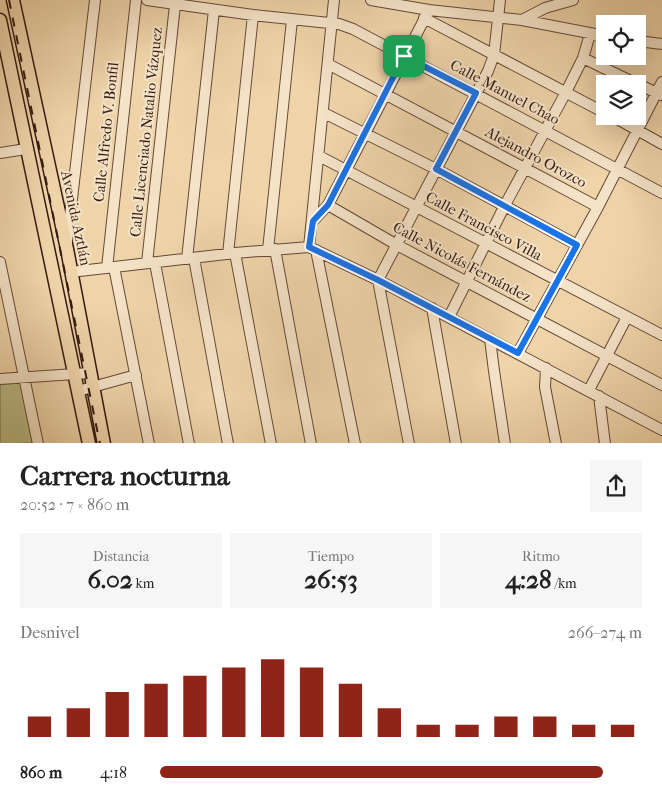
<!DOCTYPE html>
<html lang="es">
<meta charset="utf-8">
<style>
:root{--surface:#fff;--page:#f6f6f6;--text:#222;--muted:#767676;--accent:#8f2418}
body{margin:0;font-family:"IM FELL French Canon",serif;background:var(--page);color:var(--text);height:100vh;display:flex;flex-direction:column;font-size:19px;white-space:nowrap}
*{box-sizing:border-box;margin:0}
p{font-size:16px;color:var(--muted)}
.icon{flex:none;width:28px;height:28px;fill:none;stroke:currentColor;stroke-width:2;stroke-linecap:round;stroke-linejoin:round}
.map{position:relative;height:443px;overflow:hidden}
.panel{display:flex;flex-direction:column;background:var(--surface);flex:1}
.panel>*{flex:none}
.fabs{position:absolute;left:596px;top:15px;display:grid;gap:10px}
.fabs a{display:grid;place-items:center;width:50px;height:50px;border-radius:0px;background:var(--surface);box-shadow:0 5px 20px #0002;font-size:25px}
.pin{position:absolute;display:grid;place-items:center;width:42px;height:42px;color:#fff;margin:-21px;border-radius:10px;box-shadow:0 2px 8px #0006}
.round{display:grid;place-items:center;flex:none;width:52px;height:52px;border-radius:0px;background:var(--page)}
.summary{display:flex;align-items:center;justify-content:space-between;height:85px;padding:0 20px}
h1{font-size:28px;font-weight:700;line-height:38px}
.figures{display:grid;grid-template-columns:repeat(3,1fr);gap:8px;height:85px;padding:5px 20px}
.figures div{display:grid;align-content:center;border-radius:0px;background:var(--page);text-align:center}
.figures b{font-size:25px;font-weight:700}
.figures small{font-size:14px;font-weight:400}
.figures p{font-size:14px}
.chart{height:140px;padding:10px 20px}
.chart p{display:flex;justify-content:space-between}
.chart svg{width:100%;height:90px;margin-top:5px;stroke:var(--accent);stroke-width:6}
ul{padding:0 20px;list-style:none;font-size:16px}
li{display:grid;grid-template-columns:80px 60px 1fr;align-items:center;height:38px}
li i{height:12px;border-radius:6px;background:var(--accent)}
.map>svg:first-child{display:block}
.green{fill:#bbbc87;stroke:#786c4c}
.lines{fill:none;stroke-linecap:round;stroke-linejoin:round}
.minor-casing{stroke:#644937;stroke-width:12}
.major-casing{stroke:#351b11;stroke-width:15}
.minor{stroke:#f5e3c8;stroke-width:10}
.major{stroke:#efd4aa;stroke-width:12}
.rail{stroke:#351b11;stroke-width:2;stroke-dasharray:9 9;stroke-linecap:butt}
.route-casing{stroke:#fff;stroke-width:10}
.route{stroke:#1a73e8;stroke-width:6}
.labels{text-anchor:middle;stroke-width:4;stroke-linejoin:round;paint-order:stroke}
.street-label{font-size:15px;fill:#351b11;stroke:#f5e3c8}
</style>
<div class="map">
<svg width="662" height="444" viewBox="0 0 662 444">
<rect width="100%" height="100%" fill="#efd4aa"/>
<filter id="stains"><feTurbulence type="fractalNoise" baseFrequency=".004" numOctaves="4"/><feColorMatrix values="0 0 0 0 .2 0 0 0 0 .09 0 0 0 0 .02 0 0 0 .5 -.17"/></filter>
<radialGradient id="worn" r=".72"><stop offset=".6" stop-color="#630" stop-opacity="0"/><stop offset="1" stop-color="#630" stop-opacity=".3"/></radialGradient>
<path class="green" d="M 22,383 L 32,443 L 0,444 L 0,384 Z"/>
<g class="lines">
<g class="minor-casing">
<path id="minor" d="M 147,0 L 253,15 L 339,24 L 353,29 L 662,193
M 371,0 L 429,10 L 522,20 L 605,36
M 424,18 L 605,113
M 522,20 L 545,8 L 573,0
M 638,41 L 662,44
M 583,58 L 637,84
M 328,64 L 598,207
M 638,84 L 661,95
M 324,113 L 436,169 L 577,245
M 612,116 L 662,144
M 0,153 L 26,149
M 319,156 L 662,335
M 328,205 L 397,245 L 662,385
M 313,221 L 328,205 L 429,10
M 67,242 L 95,0
M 309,247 L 334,0
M 275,249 L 311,444
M 268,250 L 292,20
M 316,250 L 355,444
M 235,253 L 271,444
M 228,254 L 253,15
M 194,258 L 228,444
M 187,259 L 214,10
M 0,262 L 38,444
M 147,263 L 175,5
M 155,263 L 189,444
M 114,267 L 149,444
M 107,268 L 136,0
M 71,272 L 235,253 L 309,247 L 378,280 L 662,430
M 432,308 L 456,444
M 449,317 L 505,205 L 566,92 L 583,58 L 590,34
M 490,339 L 494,371 L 505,444
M 518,353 L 598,207 L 662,82
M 546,368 L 545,387 L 556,444
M 0,379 L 90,373
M 589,390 L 627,317
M 78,391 L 136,375
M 599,396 L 605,444
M 409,444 L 378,280 L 488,71 L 494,55 L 500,0"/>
</g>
<g class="major-casing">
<path id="major" d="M 13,0 L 67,249 L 104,444
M 0,20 L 89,444"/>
</g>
<use href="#minor" class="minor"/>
<use href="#major" class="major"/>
<path class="rail" d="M 9,0 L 100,444"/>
</g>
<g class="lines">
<g class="route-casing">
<path id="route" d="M 404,56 L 476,93 L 436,169 L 577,245 L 518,353 L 378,280 L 309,247 L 313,221 L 328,205 Z"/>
</g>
<use href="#route" class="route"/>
</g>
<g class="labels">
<g class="street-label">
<text transform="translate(505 92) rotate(28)" y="5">Calle Manuel Chao</text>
<text transform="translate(106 132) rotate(-84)" y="5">Calle Alfredo V. Bonfil</text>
<text transform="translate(146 132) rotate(-84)" y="5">Calle Licenciado Natalio Vázquez</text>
<text transform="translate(536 157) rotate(28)" y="5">Alejandro Orozco</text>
<text transform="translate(76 218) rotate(78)" y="5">Avenida Aztlán</text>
<text transform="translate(484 226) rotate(28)" y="5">Calle Francisco Villa</text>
<text transform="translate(462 262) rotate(28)" y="5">Calle Nicolás Fernández</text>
</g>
</g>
<rect width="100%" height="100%" filter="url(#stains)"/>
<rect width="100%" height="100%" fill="url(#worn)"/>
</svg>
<div class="fabs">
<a><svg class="icon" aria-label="locate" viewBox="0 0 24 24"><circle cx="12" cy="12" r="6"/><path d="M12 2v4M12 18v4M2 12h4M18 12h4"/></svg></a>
<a><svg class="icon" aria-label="layers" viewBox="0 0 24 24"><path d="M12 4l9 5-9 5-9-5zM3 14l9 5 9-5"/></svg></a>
</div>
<div class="pin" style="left:404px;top:56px;background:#1e9e55"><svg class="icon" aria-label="arrive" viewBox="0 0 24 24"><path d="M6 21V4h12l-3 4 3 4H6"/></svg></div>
</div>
<section class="panel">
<div class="summary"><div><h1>Carrera nocturna</h1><p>20:52 · 7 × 860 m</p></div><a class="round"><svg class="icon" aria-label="share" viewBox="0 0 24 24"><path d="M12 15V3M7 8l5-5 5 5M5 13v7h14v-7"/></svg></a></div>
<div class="figures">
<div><p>Distancia</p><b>6.02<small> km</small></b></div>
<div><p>Tiempo</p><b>26:53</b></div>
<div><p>Ritmo</p><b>4:28<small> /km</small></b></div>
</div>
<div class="chart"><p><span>Desnivel</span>266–274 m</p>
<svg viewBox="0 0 160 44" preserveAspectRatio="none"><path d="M5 44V34M15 44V30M25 44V22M35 44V18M45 44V14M55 44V10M65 44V6M75 44V10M85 44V18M95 44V30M105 44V38M115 44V38M125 44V34M135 44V34M145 44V38M155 44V38"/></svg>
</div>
<ul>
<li><b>860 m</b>4:18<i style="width:92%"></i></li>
</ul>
</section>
